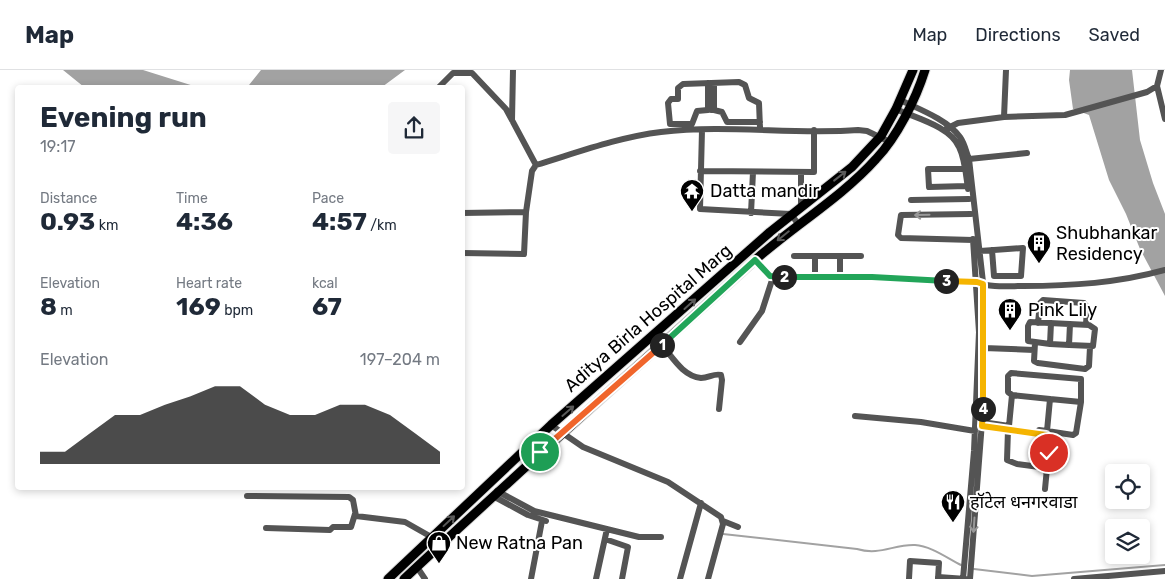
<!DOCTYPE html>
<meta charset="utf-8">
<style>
:root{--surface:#fff;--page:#f6f6f7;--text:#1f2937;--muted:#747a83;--line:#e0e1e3;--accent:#000}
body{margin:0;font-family:Rubik,"Noto Sans Devanagari",sans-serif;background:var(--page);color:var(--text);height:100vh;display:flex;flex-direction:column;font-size:19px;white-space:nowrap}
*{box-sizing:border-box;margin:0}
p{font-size:16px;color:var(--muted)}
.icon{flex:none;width:28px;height:28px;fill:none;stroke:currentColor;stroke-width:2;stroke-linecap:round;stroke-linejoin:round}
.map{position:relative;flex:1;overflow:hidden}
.side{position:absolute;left:15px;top:15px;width:450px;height:405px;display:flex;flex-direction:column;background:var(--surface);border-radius:5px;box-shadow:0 2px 8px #0003}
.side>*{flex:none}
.tools{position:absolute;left:1105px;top:394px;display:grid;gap:10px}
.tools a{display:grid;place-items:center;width:45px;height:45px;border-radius:5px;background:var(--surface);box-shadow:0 2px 8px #0003;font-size:25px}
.pin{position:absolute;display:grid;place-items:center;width:42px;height:42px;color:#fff;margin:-21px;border:2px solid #fff;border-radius:50%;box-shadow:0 1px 5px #0007}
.km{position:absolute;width:25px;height:25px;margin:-12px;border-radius:50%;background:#222;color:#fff;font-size:14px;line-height:25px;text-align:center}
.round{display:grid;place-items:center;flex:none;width:52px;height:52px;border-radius:5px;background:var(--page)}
.summary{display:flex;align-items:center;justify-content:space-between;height:85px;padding:0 25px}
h1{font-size:28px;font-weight:700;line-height:38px}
.figures{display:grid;grid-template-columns:repeat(3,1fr);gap:8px;height:85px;padding:5px 25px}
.figures div{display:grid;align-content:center}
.figures b{font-size:25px;font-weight:700}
.figures small{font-size:14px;font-weight:400}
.figures p{font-size:14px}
.chart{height:140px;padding:10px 25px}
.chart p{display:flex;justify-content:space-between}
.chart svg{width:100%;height:90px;margin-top:5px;fill:var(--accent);opacity:.7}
header{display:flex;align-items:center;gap:30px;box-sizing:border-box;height:70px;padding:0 25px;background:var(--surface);border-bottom:1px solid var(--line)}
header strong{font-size:24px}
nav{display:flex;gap:28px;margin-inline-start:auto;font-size:18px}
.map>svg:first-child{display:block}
.water{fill:#a2a2a2}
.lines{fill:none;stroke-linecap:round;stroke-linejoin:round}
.stream{stroke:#a2a2a2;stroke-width:2}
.major-casing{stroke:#dbdbdb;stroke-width:11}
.minor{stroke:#545454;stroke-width:6}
.major{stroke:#000;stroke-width:9}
.oneway{stroke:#595959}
.oneway2{stroke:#989898}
.split-1-casing{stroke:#fff;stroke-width:10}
.split-2-casing{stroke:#fff;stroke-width:10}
.split-3-casing{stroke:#fff;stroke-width:10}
.split-4-casing{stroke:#fff;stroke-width:10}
.split-5-casing{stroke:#fff;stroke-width:10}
.split-1{stroke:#f0652b;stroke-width:6}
.split-2{stroke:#22a559;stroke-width:6}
.split-3{stroke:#22a559;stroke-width:6}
.split-4{stroke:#f5b400;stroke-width:6}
.split-5{stroke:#f5b400;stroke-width:6}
.labels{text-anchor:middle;stroke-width:4;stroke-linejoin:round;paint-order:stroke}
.poi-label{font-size:18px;fill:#000;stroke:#fff;text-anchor:start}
.street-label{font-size:18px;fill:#000;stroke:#fff}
</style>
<header>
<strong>Map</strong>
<nav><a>Map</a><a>Directions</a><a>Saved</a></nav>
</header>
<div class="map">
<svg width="1165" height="509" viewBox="0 0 1165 509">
<rect width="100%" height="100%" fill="#fff"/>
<path class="water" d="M 63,0 L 143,0 L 197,17 L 84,17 Z
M 261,0 L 405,0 L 382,17 L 242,17 L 249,15 Z
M 1070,0 L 1132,0 L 1140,70 L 1153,113 L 1165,144 L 1165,226 L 1140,179 L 1126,144 L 1109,110 L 1089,45 L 1073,39 L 1069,10 Z"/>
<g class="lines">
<path class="stream" d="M 723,464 L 857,479 C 880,486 894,474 915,475 C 931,476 947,488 961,495
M 974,499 L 1032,506 L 1165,495"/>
<g class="major-casing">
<path id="major" d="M 388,509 L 551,355 L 770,162 L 852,97 L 881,66 L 896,39 L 913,0
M 404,509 C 519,401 637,297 754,191 C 793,156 841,128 876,89 C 897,67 916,29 925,0"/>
</g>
<path class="minor" d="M 708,13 L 708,40 L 697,41 L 692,54 L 670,54 L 668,33 L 671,29 L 678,29 L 678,18 L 683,14 L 739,12 L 745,15 L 749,28 L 759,33 L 760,58
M 1157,16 L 1165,49
M 438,18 L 453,3 L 472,3 L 506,39 L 536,95 C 576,83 619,67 661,62 C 727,54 793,65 858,60 L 867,61 L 890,72
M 900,30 C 919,39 948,50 960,67 C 965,74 966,82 969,89 L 983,212 L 984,278 L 982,352 L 970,509
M 896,39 C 915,48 950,56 959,77 C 965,89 966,105 968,119
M 711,40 L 714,40 L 714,13
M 714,40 L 722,42 L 727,52 L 760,52
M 1004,47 L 1006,0
M 512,50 L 513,0
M 946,59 L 958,53 L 1004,47 L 1065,45 L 1147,22 L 1157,16 L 1161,0
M 702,60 L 700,139 L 791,144 L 798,154
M 969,89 L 1027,83
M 965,99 L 928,99 L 929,117 L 967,116
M 700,101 L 814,102 L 814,60
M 801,102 L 801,136
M 911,130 L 969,129
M 462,143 L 526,142 L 532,101 L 536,95
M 751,143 L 753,102
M 971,144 L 901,145 L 898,165 L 901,168 L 973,170
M 980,181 L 1023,178 L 1021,206 L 994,206 L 992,180
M 462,183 L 524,184 L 526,142
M 794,186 L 815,186 L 815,206
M 815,186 L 840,186 L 840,207
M 840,186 L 861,186
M 755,190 L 773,207 L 872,207 L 977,212 C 990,218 1009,216 1023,216 C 1072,216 1118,213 1165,200
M 1038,253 L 1040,233 L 1043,230 L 1084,233 L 1087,237 L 1086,255
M 1051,253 L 1050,274 L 1028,271 L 1028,256 L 1030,252 L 1089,255 L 1095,259 L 1093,276 L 1069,275 L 1070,254
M 740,272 L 762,241 L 773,207
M 1035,273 L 1034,291 L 1038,293 L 1085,299 L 1089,296 L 1090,277
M 1050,274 L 1069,275
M 662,275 C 673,288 683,306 701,308 C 709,308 714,303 721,305 L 722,310 L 719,339
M 984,278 L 1034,280
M 1012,325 L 1008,322 L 1008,306 L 1011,303 L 1081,309 L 1081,332 L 1050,329
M 855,346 L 921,352 L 975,361
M 982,352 L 1009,356
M 551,355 L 583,377 L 668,412 L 721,447 L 723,454 L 708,509
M 979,356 C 1002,358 1024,362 1046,365 L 1049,371 L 1047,398 L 1017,394 L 1007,390 L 1008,360
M 1009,356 L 1012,325 L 1050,329 L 1047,361 L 1039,360
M 1047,361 L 1073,365 L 1076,363 L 1081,332
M 1045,419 L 1047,398
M 497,421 L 536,442
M 247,426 L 349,427 L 353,430 L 356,446 L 405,452 L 442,473
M 493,426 L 528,445 L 546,451
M 534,441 L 639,467 L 661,467
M 723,451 L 738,457
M 266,458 L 330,460 L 333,457 L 351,457 L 355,444
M 605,469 L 628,477 L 622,509
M 417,497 L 425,509
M 938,507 L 966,509
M 531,509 L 542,451
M 596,509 L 607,459
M 680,509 L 701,433
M 909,509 L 910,491 L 939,493 L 938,509
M 963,509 L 974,381 L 979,262 L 973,169
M 1074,509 L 1165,501"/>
<use href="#major" class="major"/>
</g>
<defs><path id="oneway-shaft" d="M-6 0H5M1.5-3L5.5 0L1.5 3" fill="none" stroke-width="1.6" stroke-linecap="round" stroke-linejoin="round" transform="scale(1.25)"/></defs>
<g class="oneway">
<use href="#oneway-shaft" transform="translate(840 106) rotate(-38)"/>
<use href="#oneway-shaft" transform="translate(783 166) rotate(141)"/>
<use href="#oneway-shaft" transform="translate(690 234) rotate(-42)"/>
<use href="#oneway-shaft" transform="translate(568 341) rotate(-41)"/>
<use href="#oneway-shaft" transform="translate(449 451) rotate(-43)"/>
</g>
<g class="oneway2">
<use href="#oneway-shaft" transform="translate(922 145) rotate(179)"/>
<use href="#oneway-shaft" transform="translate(974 455) rotate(94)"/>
</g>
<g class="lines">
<g class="split-1-casing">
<path id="split-1" d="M 540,382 L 662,275"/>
</g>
<g class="split-2-casing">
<path id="split-2" d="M 662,275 L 755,190 L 770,206 L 784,207"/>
</g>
<g class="split-3-casing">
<path id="split-3" d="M 784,207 L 872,207 L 946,211"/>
</g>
<g class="split-4-casing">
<path id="split-4" d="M 946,211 L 977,212 L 983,214 L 983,339"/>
</g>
<g class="split-5-casing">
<path id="split-5" d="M 983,339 L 982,356 L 1046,365 L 1049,371 L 1049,383"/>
</g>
<use href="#split-1" class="split-1"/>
<use href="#split-2" class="split-2"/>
<use href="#split-3" class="split-3"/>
<use href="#split-4" class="split-4"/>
<use href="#split-5" class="split-5"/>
</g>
<defs>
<g id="temple-pin" transform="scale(1.25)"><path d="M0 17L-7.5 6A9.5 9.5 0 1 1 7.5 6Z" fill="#000" stroke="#fff"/><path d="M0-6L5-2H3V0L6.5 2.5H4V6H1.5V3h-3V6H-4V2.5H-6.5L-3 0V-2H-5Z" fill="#fff"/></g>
<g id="building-pin" transform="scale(1.25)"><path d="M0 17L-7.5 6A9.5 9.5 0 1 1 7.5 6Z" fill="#000" stroke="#fff"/><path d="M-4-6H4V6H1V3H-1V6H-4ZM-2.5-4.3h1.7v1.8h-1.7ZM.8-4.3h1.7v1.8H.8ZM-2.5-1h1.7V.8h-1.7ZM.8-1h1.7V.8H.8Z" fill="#fff"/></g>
<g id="restaurant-pin" transform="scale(1.25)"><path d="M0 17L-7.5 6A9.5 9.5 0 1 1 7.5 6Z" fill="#000" stroke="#fff"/><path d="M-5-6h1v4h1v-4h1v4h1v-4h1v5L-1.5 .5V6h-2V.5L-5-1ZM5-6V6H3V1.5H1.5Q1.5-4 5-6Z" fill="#fff"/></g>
<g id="shop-pin" transform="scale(1.25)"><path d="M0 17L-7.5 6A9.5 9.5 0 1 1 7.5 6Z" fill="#000" stroke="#fff"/><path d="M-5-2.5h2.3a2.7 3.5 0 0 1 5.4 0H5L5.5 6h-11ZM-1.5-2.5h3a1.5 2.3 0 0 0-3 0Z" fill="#fff"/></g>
</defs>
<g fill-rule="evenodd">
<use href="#temple-pin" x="692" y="121"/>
<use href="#building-pin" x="1039" y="173"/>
<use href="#building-pin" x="1010" y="240"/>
<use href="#restaurant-pin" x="953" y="432"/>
<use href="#shop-pin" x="439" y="473"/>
</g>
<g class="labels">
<g class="poi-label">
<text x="710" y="127">Datta mandir</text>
<text x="1056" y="169">Shubhankar<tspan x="1056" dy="21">Residency</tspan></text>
<text x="1028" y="246">Pink Lily</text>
<text x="970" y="438">हॉटेल धनगरवाडा</text>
<text x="456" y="479">New Ratna Pan</text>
</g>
<g class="street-label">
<text transform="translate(648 248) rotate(-41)" y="6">Aditya Birla Hospital Marg</text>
</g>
</g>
</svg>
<div class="tools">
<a><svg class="icon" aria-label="locate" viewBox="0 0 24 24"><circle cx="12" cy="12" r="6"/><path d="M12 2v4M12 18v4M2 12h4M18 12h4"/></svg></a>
<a><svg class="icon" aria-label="layers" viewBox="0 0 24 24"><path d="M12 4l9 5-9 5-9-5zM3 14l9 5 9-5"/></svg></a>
</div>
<div class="pin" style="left:540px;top:382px;background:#1e9e55"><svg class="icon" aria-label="arrive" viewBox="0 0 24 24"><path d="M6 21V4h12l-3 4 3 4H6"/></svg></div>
<div class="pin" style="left:1049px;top:383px;background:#d93025"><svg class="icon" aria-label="check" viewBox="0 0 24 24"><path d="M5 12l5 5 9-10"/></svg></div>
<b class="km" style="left:662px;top:275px">1</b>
<b class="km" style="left:784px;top:207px">2</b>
<b class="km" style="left:946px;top:211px">3</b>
<b class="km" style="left:983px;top:339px">4</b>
<section class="side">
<div class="summary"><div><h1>Evening run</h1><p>19:17</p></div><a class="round"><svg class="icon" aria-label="share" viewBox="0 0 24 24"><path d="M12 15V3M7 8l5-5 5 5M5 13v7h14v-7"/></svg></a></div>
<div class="figures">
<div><p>Distance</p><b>0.93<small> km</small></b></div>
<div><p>Time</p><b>4:36</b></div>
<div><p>Pace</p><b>4:57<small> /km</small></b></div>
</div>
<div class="figures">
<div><p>Elevation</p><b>8<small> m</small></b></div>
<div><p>Heart rate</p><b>169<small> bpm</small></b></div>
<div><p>kcal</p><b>67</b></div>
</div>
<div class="chart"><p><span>Elevation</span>197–204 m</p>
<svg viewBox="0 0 160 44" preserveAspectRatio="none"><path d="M0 44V38L10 38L20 29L30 20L40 20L50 15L60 11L70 6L80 6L90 15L100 20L110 20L120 15L130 15L140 20L150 29L160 38V44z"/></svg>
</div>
</section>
</div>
